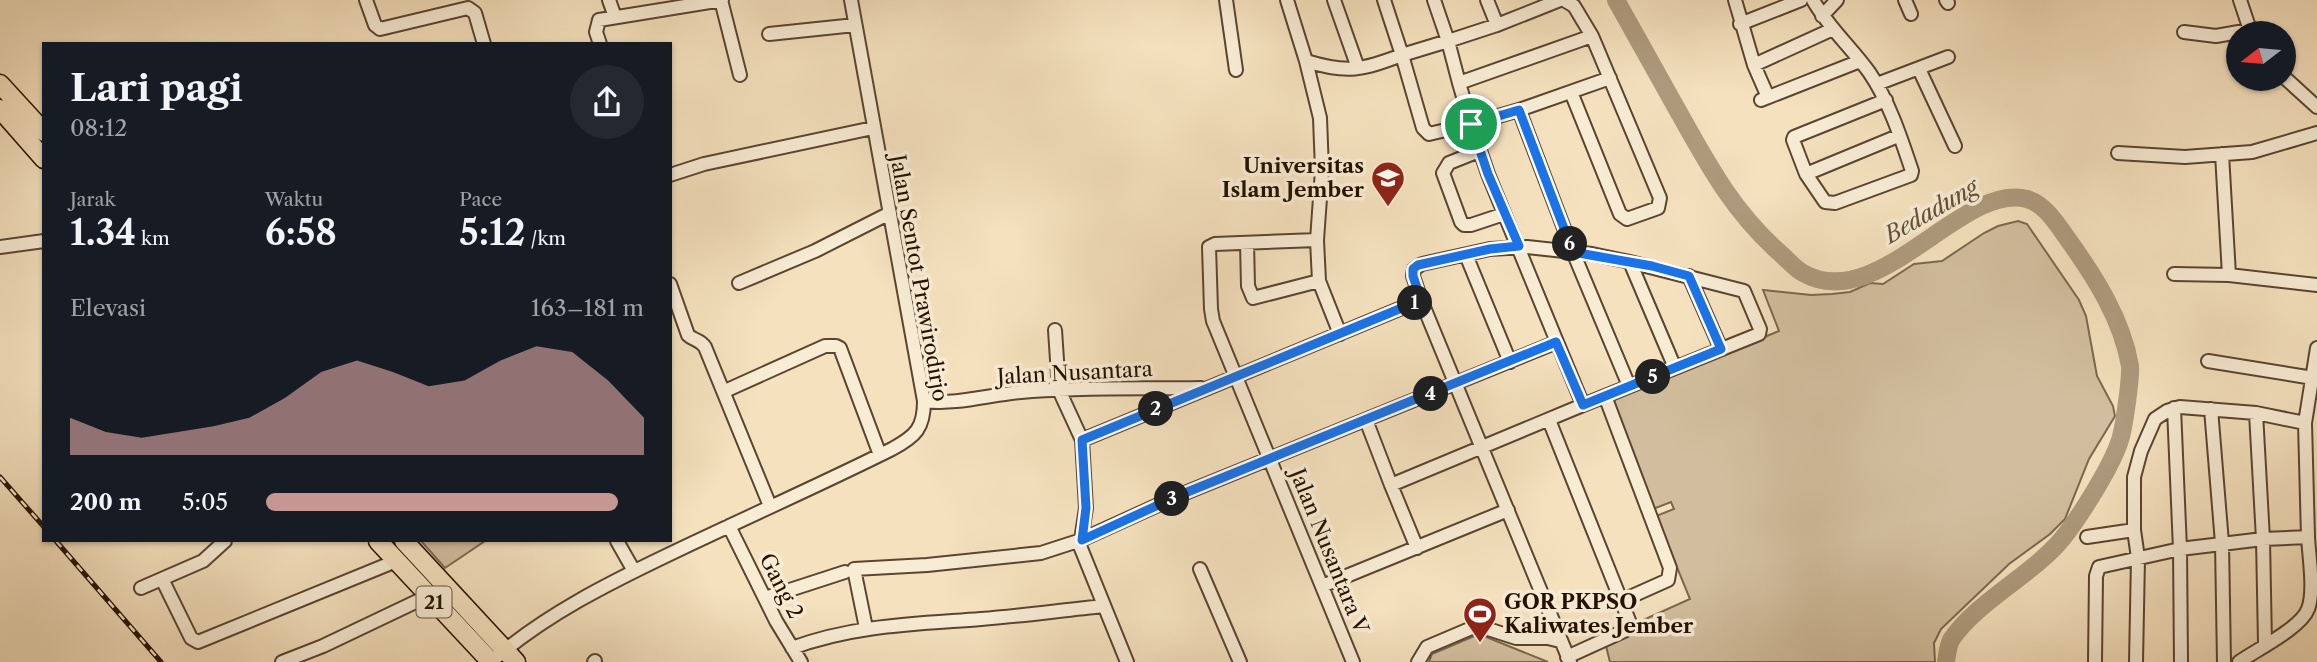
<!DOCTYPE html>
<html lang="id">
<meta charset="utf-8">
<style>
:root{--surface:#171b24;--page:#242831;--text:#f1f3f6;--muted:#9ea1a6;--accent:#c59692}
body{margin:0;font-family:"Libre Caslon Text",serif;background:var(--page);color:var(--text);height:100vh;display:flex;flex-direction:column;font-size:26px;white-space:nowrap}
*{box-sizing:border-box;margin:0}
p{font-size:23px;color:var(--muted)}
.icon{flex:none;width:38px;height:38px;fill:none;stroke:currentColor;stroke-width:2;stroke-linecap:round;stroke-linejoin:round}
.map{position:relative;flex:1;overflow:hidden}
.side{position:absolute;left:42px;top:42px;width:630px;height:500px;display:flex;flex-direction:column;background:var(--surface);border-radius:0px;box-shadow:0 2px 5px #0004}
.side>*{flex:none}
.needle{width:46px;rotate:254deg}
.tools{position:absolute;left:2226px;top:21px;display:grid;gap:14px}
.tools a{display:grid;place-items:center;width:70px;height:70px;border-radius:50%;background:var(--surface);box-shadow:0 2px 5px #0004;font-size:35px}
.pin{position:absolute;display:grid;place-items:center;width:60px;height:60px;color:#fff;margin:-30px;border:4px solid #fff;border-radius:50%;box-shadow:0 2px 7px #0007}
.km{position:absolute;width:35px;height:35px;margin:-18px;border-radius:50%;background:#222;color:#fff;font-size:19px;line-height:35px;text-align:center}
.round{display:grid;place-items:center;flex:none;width:74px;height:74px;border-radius:37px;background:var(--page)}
.overview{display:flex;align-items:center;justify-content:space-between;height:119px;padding:0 28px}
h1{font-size:38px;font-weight:800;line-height:52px}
.metrics{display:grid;grid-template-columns:repeat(3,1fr);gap:10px;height:119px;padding:7px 28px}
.metrics div{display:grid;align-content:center}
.metrics b{font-size:35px;font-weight:800}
.metrics small{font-size:19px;font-weight:400}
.metrics p{font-size:19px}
.chart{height:196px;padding:14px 28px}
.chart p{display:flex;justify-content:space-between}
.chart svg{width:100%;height:126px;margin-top:7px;fill:var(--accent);opacity:.7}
ul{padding:0 28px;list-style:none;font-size:23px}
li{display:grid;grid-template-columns:112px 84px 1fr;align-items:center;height:52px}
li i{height:18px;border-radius:9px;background:var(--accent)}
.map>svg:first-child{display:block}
.green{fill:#d2be9e;stroke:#7c684f;stroke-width:2}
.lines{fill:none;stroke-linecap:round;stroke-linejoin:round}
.river{stroke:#ae9a7d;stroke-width:18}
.minor-casing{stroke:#594530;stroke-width:16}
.highway-casing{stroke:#251100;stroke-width:21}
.minor{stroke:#f8ecd5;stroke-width:12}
.highway{stroke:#f5e1be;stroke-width:18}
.rail-casing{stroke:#251100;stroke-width:5}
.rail{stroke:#f8ecd5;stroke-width:2.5;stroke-dasharray:8;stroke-linecap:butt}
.route-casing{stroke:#fff;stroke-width:14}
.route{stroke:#1a73e8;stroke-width:9}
.labels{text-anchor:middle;stroke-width:7;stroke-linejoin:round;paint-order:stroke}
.shield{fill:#f8ecd5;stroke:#645340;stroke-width:2}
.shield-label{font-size:19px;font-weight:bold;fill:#251100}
.poi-label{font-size:21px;font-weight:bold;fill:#251100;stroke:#f8ecd5;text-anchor:end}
.street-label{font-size:21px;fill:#251100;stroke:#f8ecd5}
.water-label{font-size:23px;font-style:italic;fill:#634f38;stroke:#f8ecd5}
</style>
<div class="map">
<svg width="2317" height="662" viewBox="0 0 2317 662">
<rect width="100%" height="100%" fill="#f5e1be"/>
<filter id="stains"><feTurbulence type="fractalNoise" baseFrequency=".00286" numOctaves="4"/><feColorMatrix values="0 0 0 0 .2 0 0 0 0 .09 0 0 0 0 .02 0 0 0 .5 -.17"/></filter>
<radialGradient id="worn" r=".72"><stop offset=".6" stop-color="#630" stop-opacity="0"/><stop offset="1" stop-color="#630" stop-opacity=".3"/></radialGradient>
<path class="green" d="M 2018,221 L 2027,224 L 2079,300 L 2086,316 L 2097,376 L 2113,406 L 2115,416 L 2089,459 L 2065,519 L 2050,534 L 2009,564 L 1941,629 L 1934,643 L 1935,662 L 1610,662 L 1606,646 L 1629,636 L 1632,625 L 1690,599 L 1656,516 L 1674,509 L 1671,502 L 1653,509 L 1612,405 L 1617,397 L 1779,331 L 1763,290 L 1811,295 L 1832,294 L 1850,292 L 1870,283 L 1883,284 L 1914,264 L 1942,261 L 1984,233 L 1998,226 Z
M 421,541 L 485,541 L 445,568 Z
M 1479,634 L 1548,662 L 1429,662 L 1432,654 Z"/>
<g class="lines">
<path class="river" d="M 1616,0 C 1637,37 1657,74 1678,111 C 1708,165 1734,213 1781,254 C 1788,260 1795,269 1803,273 C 1878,316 1963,181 2027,199 C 2045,204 2057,224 2067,238 C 2095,277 2122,319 2130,366 C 2131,378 2124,428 2120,440 C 2112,466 2079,518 2062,539 C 2032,575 1975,603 1951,640 C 1948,646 1947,655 1946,662"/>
<g class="minor-casing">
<path id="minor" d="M 366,0 L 375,25 L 380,29 L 468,8 L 475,13 L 484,44
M 609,0 L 615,17
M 721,0 L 740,75
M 1226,0 L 1236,70
M 1287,0 L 1306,61 C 1348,74 1362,70 1402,55 L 1384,0
M 1334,0 L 1358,68
M 1434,0 L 1448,41 L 1402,55 L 1423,128 L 1429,134 L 1471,124 L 1488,174 L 1557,342
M 1487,0 L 1497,25
M 1564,0 L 1574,6 L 1592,36 L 1660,198 L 1658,208 L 1627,219 L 1620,214 L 1571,92
M 1735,0 L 1754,65 L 1833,29
M 1813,0 C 1828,27 1851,47 1869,72 C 1889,101 1901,138 1912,171 L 1911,175 L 1835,203 L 1825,202 L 1806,174 L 1793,140 L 1794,137 L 1886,100
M 1905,0 L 1911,14
M 1946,0 L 1948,3
M 2240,0 L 2251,33
M 1822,16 L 1837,0
M 1740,24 L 1801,0
M 2184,32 L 2216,36 L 2250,30
M 769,34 L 855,25
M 600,44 L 596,32 L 599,20 L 722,0
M 1306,61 L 1320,118 L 1322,170 L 1317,240 L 1319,281 L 1340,334
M 1754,65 L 1768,97
M 1919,69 L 1955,146
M 2284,77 L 2317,107
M 1610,78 L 1519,110 L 1573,252 L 1629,386
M 1459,83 L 1448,41 L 1497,25 L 1560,0
M 1877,84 L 1948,57
M 1761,100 L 1860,61
M 1519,110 L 1471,124 L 1459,83 L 1592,36
M 1479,151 L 1449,163 L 1443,173 L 1461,222 L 1464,225 L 1471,225 L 1504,214
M 2118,153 L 2185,157 L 2252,152 L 2317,133
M 2222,154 L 2229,275 L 2317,285
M 1806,174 L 1898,136
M 670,175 L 704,164 L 873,128
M 1317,240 L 1215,244 L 1209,247 L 1211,309 L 1213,321 L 1353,662
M 1247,243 L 1248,286 L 1253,298 L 1319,281
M 0,247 L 44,241
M 1466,255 L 1510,362
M 1630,262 L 1675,368
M 2174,274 L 2229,275
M 1689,276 L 1721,349
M 739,283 L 815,251 L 890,213
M 670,284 L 688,335 C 694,341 700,339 705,347 L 770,506
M 1055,330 L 1059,390 L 1082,440 L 1086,508 L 1081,540 L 1078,541 L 1127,662
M 2208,361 L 2313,378
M 725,391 L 825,346 L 836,346 L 840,348 L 880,455
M 1605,396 L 1670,568 L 1668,580 L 1621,601
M 924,401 C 957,405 988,395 1021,392 C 1081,387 1141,389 1201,388
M 2174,408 L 2180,549 L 2263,539 L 2308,537 L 2305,423 L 2317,348
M 2211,409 L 2222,543 L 2224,662
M 2256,413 L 2263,539 L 2265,644
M 1366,420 L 1391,485
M 1549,420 L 1630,623 L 1624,631 L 1567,657
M 1082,440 L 1421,300
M 729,526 L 776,621 L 801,662
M 2087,537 L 2134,530
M 1081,540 L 1180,495 L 1557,342 L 1583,405 L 1391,485 L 1417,548
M 617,541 L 634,571
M 1200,569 L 1240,662
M 162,579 L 191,638 L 198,642 L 396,561
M 1322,586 L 1508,510
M 141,588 L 203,561 L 225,541
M 765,598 L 845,572
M 866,628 L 854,569 L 927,565 L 1041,553 L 1078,541
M 792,648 C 854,625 916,624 981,619 C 1022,616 1063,610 1104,606
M 282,662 L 323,646 L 428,596
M 491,662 C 544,615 611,582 674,552 C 747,517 820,485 892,449 C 916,436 924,428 924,401 L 851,0
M 594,662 L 595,661
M 1418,662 L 1427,647 L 1474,627 L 1485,628 L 1516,638 L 1548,638 L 1560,641
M 1570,662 L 1421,300 L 1413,276 L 1414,269 L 1422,264 L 1490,249 L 1527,247 L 1592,254 L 1630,262 L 1744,291 L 1760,329 L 1759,334 L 1583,405
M 2095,662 L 2096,576 L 2099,567 L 2180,549 L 2181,662
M 2136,662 L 2138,558 L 2134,530 L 2134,477 L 2141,451 L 2155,419 L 2167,411 L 2180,407 L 2256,413 L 2305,423
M 2239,662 C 2256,650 2301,628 2308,609 C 2315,592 2309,556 2308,537"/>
</g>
<g class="highway-casing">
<path id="highway" d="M 0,84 L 44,132
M 0,109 L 44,159
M 378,541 L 491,662
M 404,541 L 516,662"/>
</g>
<use href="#minor" class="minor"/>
<use href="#highway" class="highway"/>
<g class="rail-casing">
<path id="rail" d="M 0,477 L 44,527
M 56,541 L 161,662"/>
</g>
<use href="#rail" class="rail"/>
</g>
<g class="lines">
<g class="route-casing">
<path id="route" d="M 1519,110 L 1573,252 L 1652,266 L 1689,276 L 1721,349 L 1583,405 L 1556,342 L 1180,495 L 1082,540 L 1086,508 L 1082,440 L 1421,300 L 1413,276 L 1413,269 L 1418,265 L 1490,249 L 1519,246 L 1488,174 L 1471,124 Z"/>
</g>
<use href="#route" class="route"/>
</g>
<defs>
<g id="university-pin" transform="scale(1.75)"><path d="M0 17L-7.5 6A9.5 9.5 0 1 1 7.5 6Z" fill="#8f2418" stroke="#f8ecd5"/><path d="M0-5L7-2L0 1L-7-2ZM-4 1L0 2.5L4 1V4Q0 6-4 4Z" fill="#fff"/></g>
<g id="stadium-pin" transform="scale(1.75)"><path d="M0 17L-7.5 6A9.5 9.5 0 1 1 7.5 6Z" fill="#8f2418" stroke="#f8ecd5"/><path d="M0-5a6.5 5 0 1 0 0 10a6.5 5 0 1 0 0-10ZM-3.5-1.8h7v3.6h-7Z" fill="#fff"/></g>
</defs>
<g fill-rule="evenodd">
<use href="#university-pin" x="1388" y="178"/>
<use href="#stadium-pin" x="1480" y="614"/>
</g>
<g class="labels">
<rect class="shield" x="416.5" y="586.5" width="35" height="31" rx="5"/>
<g class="shield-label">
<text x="434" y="609">21</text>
</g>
<g class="poi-label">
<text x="1364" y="173">Universitas<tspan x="1364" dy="24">Islam Jember</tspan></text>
<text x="1504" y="609" text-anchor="start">GOR PKPSO<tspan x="1504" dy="24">Kaliwates Jember</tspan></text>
</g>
<g class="street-label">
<text transform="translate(919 278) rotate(80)" y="7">Jalan Sentot Prawirodirjo</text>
<text transform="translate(1075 373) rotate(-3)" y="7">Jalan Nusantara</text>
<text transform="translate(1329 551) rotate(68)" y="7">Jalan Nusantara V</text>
<text transform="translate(781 586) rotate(63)" y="7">Gang 2</text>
</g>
<g class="water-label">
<text transform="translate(1931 211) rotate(-30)" y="8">Bedadung</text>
</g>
</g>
<rect width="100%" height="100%" filter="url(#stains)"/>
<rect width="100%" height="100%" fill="url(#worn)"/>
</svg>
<div class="tools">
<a><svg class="needle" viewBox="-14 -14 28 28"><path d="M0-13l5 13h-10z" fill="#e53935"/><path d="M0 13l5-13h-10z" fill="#9ea1a6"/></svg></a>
</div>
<div class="pin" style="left:1471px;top:124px;background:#1e9e55"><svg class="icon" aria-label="arrive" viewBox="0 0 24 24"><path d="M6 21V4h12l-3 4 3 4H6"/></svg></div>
<b class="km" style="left:1415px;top:303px">1</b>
<b class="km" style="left:1156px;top:409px">2</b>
<b class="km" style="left:1172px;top:499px">3</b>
<b class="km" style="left:1431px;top:394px">4</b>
<b class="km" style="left:1653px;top:377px">5</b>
<b class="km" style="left:1570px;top:244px">6</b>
<section class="side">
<div class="overview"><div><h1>Lari pagi</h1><p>08:12</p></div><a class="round"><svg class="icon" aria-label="share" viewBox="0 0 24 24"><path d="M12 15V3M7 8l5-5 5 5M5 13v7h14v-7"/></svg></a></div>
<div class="metrics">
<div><p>Jarak</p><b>1.34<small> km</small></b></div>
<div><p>Waktu</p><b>6:58</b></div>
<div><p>Pace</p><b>5:12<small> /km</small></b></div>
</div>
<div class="chart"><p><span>Elevasi</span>163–181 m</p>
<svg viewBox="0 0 160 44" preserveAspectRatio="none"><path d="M0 44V31L10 36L20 38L30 36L40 34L50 31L60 24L70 15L80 11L90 15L100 20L110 18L120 11L130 6L140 8L150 18L160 31V44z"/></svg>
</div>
<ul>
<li><b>200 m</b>5:05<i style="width:93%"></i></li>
</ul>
</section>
</div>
